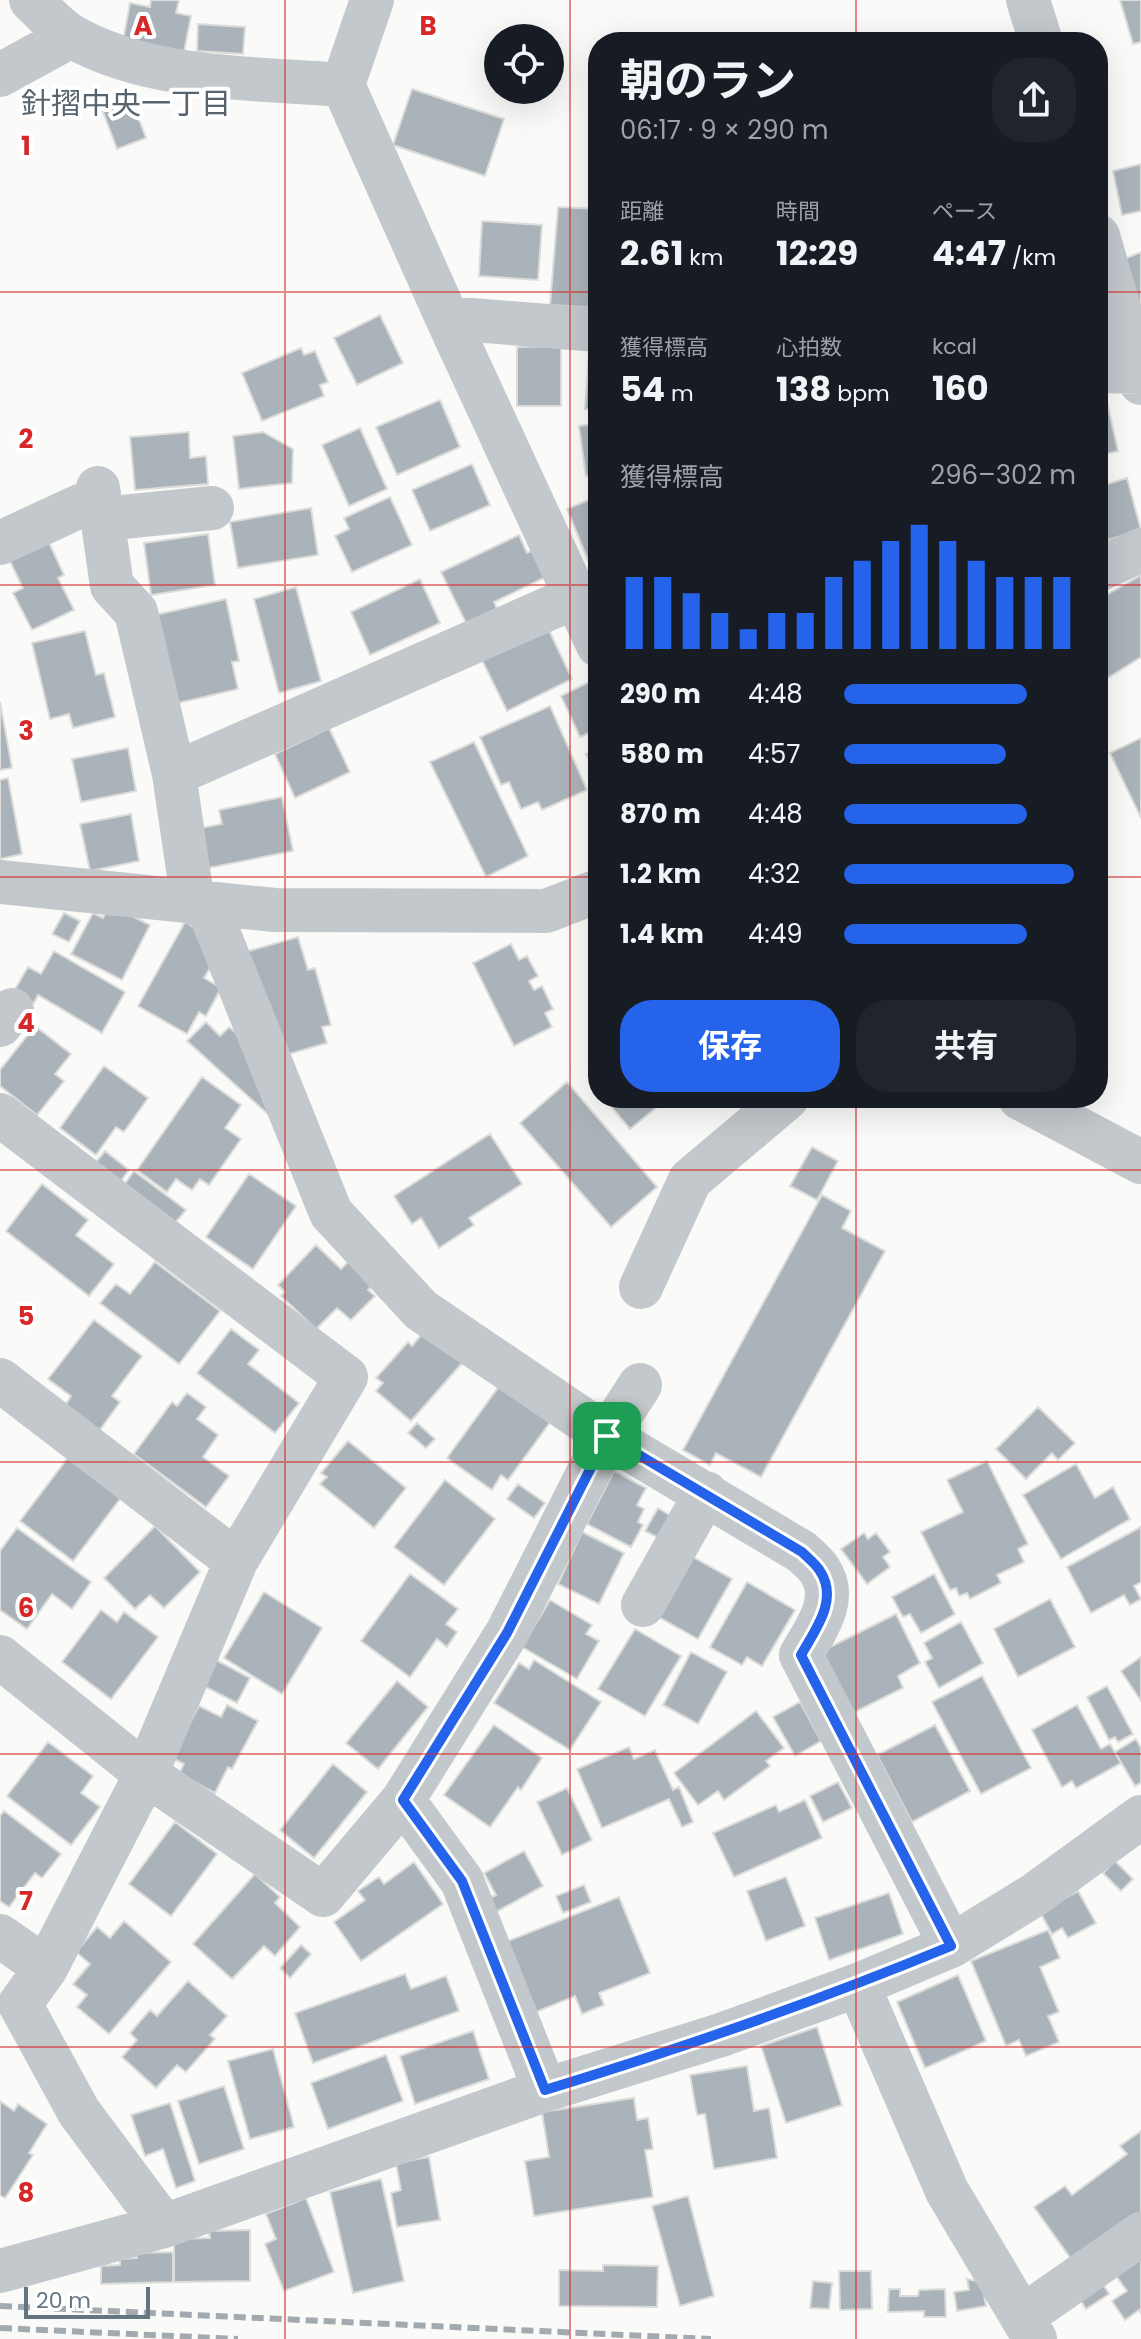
<!DOCTYPE html>
<html lang="ja">
<meta charset="utf-8">
<style>
:root{--surface:#171b24;--page:#20242c;--text:#f1f3f6;--muted:#9ea1a6;--accent:#2563eb}
body{margin:0;font-family:Poppins,"Noto Sans JP",sans-serif;background:var(--page);color:var(--text);height:100vh;display:flex;flex-direction:column;font-size:30px;white-space:nowrap}
*{box-sizing:border-box;margin:0}
p{font-size:26px;color:var(--muted)}
.icon{flex:none;width:44px;height:44px;fill:none;stroke:currentColor;stroke-width:2;stroke-linecap:round;stroke-linejoin:round}
.map{position:relative;flex:1;overflow:hidden}
.sheet{position:absolute;left:588px;top:32px;width:520px;height:1076px;display:flex;flex-direction:column;background:var(--surface);border-radius:32px;box-shadow:0 8px 32px #0002}
.sheet>*{flex:none}
.tools{position:absolute;left:484px;top:24px;display:grid;gap:16px}
.tools a{display:grid;place-items:center;width:80px;height:80px;border-radius:50%;background:var(--surface);box-shadow:0 8px 32px #0002;font-size:40px}
.scale{position:absolute;left:24px;bottom:20px;width:126px;box-sizing:border-box;padding-left:8px;border:4px solid #657683;border-top:0;font-size:22px;line-height:28px;white-space:nowrap;color:#657683;-webkit-text-stroke:6px #fff;paint-order:stroke}
.pin{position:absolute;display:grid;place-items:center;width:68px;height:68px;color:#fff;margin:-34px;border-radius:16px;box-shadow:0 4px 12px #0006}
.round{display:grid;place-items:center;flex:none;width:84px;height:84px;border-radius:32px;background:var(--page)}
.summary{display:flex;align-items:center;justify-content:space-between;height:136px;padding:0 32px}
h1{font-size:44px;font-weight:700;line-height:60px}
.figures{display:grid;grid-template-columns:repeat(3,1fr);gap:12px;height:136px;padding:8px 32px}
.figures div{display:grid;align-content:center}
.figures b{font-size:34px;font-weight:700}
.figures small{font-size:22px;font-weight:400}
.figures p{font-size:22px}
.chart{height:224px;padding:16px 32px}
.chart p{display:flex;justify-content:space-between}
.chart svg{width:100%;height:144px;margin-top:8px;stroke:var(--accent);stroke-width:6}
.button{display:flex;gap:16px;margin-top:auto;padding:16px 32px}
.button a{flex:1;height:92px;border-radius:32px;background:var(--accent);color:#fff;font-size:32px;font-weight:700;line-height:92px;text-align:center}
.button a+a{background:var(--page);color:var(--text)}
ul{padding:0 32px;list-style:none;font-size:26px}
li{display:grid;grid-template-columns:128px 96px 1fr;align-items:center;height:60px}
li i{height:20px;border-radius:10px;background:var(--accent)}
.map>svg:first-child{display:block}
.building{fill:#aab3b9;stroke:#dcdcda;stroke-width:2}
.lines{fill:none;stroke-linecap:round;stroke-linejoin:round}
.minor{stroke:#c3c8cc;stroke-width:44}
.rail{stroke:#a2aab0;stroke-width:6;stroke-dasharray:12 6;stroke-linecap:butt}
.route-casing{stroke:#fff;stroke-width:16}
.route{stroke:#2563eb;stroke-width:10}
.grid{fill:none;stroke:#d62828;stroke-width:2;stroke-opacity:0.55}
.labels{text-anchor:middle;stroke-width:8;stroke-linejoin:round;paint-order:stroke}
.neighbourhood-label{font-size:30px;fill:#57646e;stroke:#fff}
.grid-label{font-size:26px;text-anchor:middle;font-weight:bold;fill:#d62828;stroke:#fff;stroke-width:8;stroke-linejoin:round;paint-order:stroke}
</style>
<div class="map">
<svg width="1141" height="2339" viewBox="0 0 1141 2339">
<rect width="100%" height="100%" fill="#fafaf8"/>
<path class="building" d="M 151,0 L 179,0 L 176,13 L 191,16 L 184,52 L 123,41 L 130,3 L 150,7 Z
M 1120,0 L 1141,0 L 1141,42 L 1133,44 Z
M 198,24 L 245,27 L 243,54 L 197,51 Z
M 412,89 L 504,119 L 485,176 L 393,145 Z
M 128,90 L 146,138 L 117,149 L 99,101 Z
M 1141,164 L 1141,211 L 1122,215 L 1113,171 Z
M 558,207 L 598,209 L 598,308 L 550,305 Z
M 482,221 L 542,225 L 538,280 L 479,276 Z
M 1141,252 L 1141,306 L 1122,260 Z
M 380,315 L 403,363 L 357,385 L 334,338 Z
M 561,346 L 561,406 L 517,406 L 517,347 Z
M 301,348 L 304,355 L 315,351 L 328,382 L 320,385 L 324,396 L 262,421 L 242,373 Z
M 589,353 L 598,353 L 598,410 L 585,409 Z
M 1105,393 L 1118,451 L 1098,456 L 1098,394 Z
M 440,400 L 460,447 L 397,475 L 376,427 Z
M 598,423 L 598,474 L 586,476 L 579,426 Z
M 360,428 L 387,489 L 349,506 L 322,445 Z
M 189,432 L 190,458 L 206,456 L 208,484 L 135,490 L 130,437 Z
M 263,432 L 293,449 L 292,483 L 239,489 L 233,436 Z
M 472,464 L 490,505 L 430,531 L 412,490 Z
M 1127,478 L 1141,530 L 1098,543 L 1098,487 Z
M 598,496 L 598,584 L 567,509 Z
M 390,497 L 412,545 L 352,572 L 335,536 L 349,529 L 344,518 Z
M 311,508 L 318,555 L 238,568 L 230,522 Z
M 208,534 L 215,585 L 151,595 L 144,543 Z
M 519,535 L 527,553 L 535,549 L 548,576 L 494,602 L 497,609 L 466,623 L 441,572 Z
M 47,538 L 64,575 L 58,578 L 74,610 L 32,630 L 13,593 L 23,588 L 8,557 Z
M 1141,575 L 1141,657 L 1106,679 L 1098,666 L 1098,600 Z
M 420,579 L 440,623 L 370,655 L 351,612 Z
M 296,587 L 321,681 L 279,693 L 254,599 Z
M 226,599 L 239,661 L 232,662 L 238,689 L 174,704 L 155,615 Z
M 548,628 L 572,679 L 507,711 L 482,660 Z
M 85,631 L 96,675 L 104,673 L 115,717 L 73,728 L 69,714 L 50,719 L 32,643 Z
M 597,678 L 598,729 L 580,737 L 561,696 Z
M 0,702 L 12,768 L 0,770 Z
M 550,706 L 587,790 L 542,810 L 538,802 L 521,809 L 509,782 L 501,785 L 480,737 Z
M 329,728 L 350,772 L 295,798 L 275,754 Z
M 1141,738 L 1141,818 L 1110,753 Z
M 474,742 L 528,856 L 486,877 L 430,762 Z
M 128,748 L 136,791 L 81,802 L 72,759 Z
M 598,748 L 598,779 L 586,754 Z
M 8,778 L 22,854 L 0,859 L 0,780 Z
M 282,797 L 293,851 L 208,868 L 200,828 L 222,824 L 219,810 Z
M 131,814 L 139,861 L 90,871 L 80,824 Z
M 110,905 L 150,925 L 122,980 L 71,954 L 93,913 L 103,918 Z
M 64,913 L 80,921 L 69,942 L 52,934 Z
M 185,922 L 213,938 L 218,955 L 204,978 L 221,988 L 206,1016 L 199,1012 L 187,1034 L 138,1006 Z
M 298,937 L 308,970 L 315,968 L 331,1025 L 322,1027 L 327,1043 L 275,1058 L 245,952 Z
M 511,944 L 519,960 L 527,956 L 538,976 L 529,981 L 534,990 L 542,986 L 553,1009 L 545,1013 L 552,1027 L 514,1046 L 473,963 Z
M 54,951 L 125,992 L 102,1033 L 38,995 L 34,1003 L 14,991 L 28,967 L 41,974 Z
M 206,1022 L 220,1036 L 229,1027 L 244,1040 L 272,1118 L 187,1041 Z
M 35,1026 L 71,1054 L 55,1074 L 64,1081 L 37,1115 L 0,1086 L 0,1070 Z
M 104,1066 L 148,1098 L 124,1132 L 116,1127 L 96,1155 L 60,1128 Z
M 202,1077 L 241,1105 L 225,1128 L 241,1139 L 209,1185 L 200,1179 L 192,1190 L 176,1179 L 167,1192 L 137,1170 Z
M 567,1082 L 657,1187 L 611,1227 L 520,1123 Z
M 604,1098 L 668,1098 L 630,1129 Z
M 490,1134 L 522,1184 L 469,1218 L 474,1225 L 439,1248 L 421,1218 L 412,1224 L 394,1196 Z
M 812,1147 L 838,1161 L 817,1200 L 790,1186 Z
M 105,1151 L 129,1170 L 120,1182 L 95,1163 Z
M 134,1171 L 186,1210 L 175,1223 L 124,1185 Z
M 249,1174 L 296,1206 L 253,1269 L 206,1237 Z
M 42,1184 L 88,1220 L 76,1235 L 114,1264 L 89,1296 L 6,1231 Z
M 822,1195 L 851,1211 L 842,1228 L 885,1251 L 761,1477 L 716,1453 L 710,1465 L 683,1450 Z
M 316,1245 L 341,1269 L 351,1259 L 376,1281 L 368,1290 L 375,1296 L 351,1320 L 337,1308 L 316,1329 L 281,1296 L 285,1292 L 278,1285 Z
M 155,1262 L 220,1311 L 179,1364 L 100,1303 L 116,1284 L 130,1294 Z
M 94,1320 L 142,1356 L 112,1396 L 120,1402 L 99,1431 L 65,1406 L 71,1396 L 48,1379 Z
M 231,1329 L 259,1350 L 248,1364 L 299,1403 L 275,1433 L 197,1373 Z
M 426,1329 L 463,1362 L 411,1421 L 376,1391 L 383,1383 L 376,1378 L 408,1342 L 412,1346 Z
M 500,1385 L 551,1421 L 508,1480 L 501,1475 L 492,1490 L 447,1458 Z
M 187,1393 L 206,1407 L 197,1419 L 218,1435 L 203,1457 L 229,1476 L 206,1507 L 134,1454 L 172,1402 L 177,1406 Z
M 1038,1407 L 1075,1443 L 1058,1460 L 1052,1453 L 1026,1479 L 996,1449 Z
M 417,1423 L 435,1439 L 426,1448 L 408,1433 Z
M 348,1441 L 406,1488 L 374,1528 L 320,1484 L 327,1477 L 321,1473 Z
M 70,1455 L 123,1495 L 73,1561 L 20,1521 Z
M 987,1461 L 1028,1544 L 1018,1549 L 1024,1562 L 997,1575 L 1001,1583 L 970,1599 L 967,1593 L 959,1596 L 956,1588 L 950,1590 L 921,1532 L 963,1512 L 947,1480 Z
M 1076,1464 L 1095,1498 L 1113,1487 L 1130,1519 L 1061,1559 L 1023,1495 Z
M 614,1471 L 646,1488 L 637,1505 L 644,1509 L 638,1522 L 643,1525 L 631,1547 L 587,1524 Z
M 445,1480 L 495,1519 L 444,1585 L 394,1547 Z
M 518,1484 L 545,1503 L 534,1518 L 507,1499 Z
M 658,1508 L 671,1516 L 659,1538 L 645,1531 Z
M 155,1526 L 200,1572 L 164,1608 L 150,1595 L 135,1609 L 104,1578 Z
M 1141,1527 L 1141,1582 L 1134,1586 L 1141,1599 L 1130,1605 L 1124,1595 L 1091,1613 L 1067,1567 Z
M 17,1528 L 91,1582 L 72,1609 L 52,1594 L 27,1629 L 0,1610 L 0,1551 Z
M 582,1532 L 624,1553 L 599,1604 L 558,1584 Z
M 864,1533 L 868,1539 L 876,1533 L 890,1552 L 883,1557 L 890,1567 L 867,1584 L 841,1549 Z
M 691,1556 L 732,1579 L 698,1639 L 657,1616 Z
M 410,1574 L 458,1609 L 446,1624 L 457,1632 L 447,1647 L 437,1639 L 410,1677 L 361,1641 Z
M 934,1574 L 955,1614 L 921,1633 L 910,1614 L 903,1617 L 892,1597 Z
M 747,1582 L 795,1610 L 762,1666 L 747,1657 L 742,1665 L 710,1647 Z
M 264,1592 L 322,1628 L 282,1694 L 224,1658 Z
M 1050,1599 L 1075,1647 L 1018,1677 L 994,1629 Z
M 550,1600 L 592,1625 L 586,1634 L 599,1641 L 577,1679 L 522,1647 Z
M 101,1610 L 117,1622 L 124,1612 L 158,1637 L 111,1699 L 62,1662 Z
M 896,1614 L 920,1663 L 898,1676 L 903,1688 L 853,1713 L 822,1651 Z
M 961,1622 L 983,1663 L 939,1688 L 925,1662 L 932,1658 L 924,1643 Z
M 635,1629 L 681,1656 L 645,1716 L 598,1689 Z
M 691,1652 L 727,1672 L 698,1724 L 663,1705 Z
M 1141,1657 L 1141,1701 L 1121,1671 Z
M 214,1659 L 250,1678 L 237,1703 L 200,1684 Z
M 534,1660 L 601,1702 L 570,1750 L 494,1703 L 519,1663 L 529,1669 Z
M 982,1676 L 1031,1768 L 981,1794 L 932,1702 Z
M 397,1681 L 428,1707 L 378,1769 L 346,1743 Z
M 1107,1686 L 1133,1734 L 1118,1742 L 1115,1737 L 1109,1740 L 1087,1697 Z
M 800,1702 L 821,1741 L 795,1756 L 773,1717 Z
M 227,1705 L 258,1721 L 232,1769 L 228,1767 L 215,1793 L 179,1774 L 184,1764 L 172,1758 L 199,1706 L 221,1717 Z
M 1077,1705 L 1101,1749 L 1110,1744 L 1121,1763 L 1076,1788 L 1072,1781 L 1062,1787 L 1032,1730 Z
M 756,1711 L 784,1748 L 766,1761 L 770,1766 L 724,1800 L 718,1791 L 698,1805 L 674,1773 Z
M 494,1725 L 542,1758 L 521,1790 L 518,1787 L 490,1827 L 444,1795 Z
M 935,1725 L 970,1791 L 912,1822 L 877,1755 Z
M 1136,1739 L 1141,1748 L 1141,1783 L 1135,1786 L 1115,1752 Z
M 48,1742 L 93,1776 L 81,1793 L 100,1807 L 71,1845 L 7,1796 Z
M 629,1747 L 634,1759 L 655,1750 L 673,1790 L 679,1787 L 693,1822 L 682,1827 L 669,1799 L 602,1828 L 577,1769 Z
M 333,1764 L 367,1792 L 314,1858 L 280,1830 Z
M 838,1782 L 852,1808 L 823,1822 L 810,1796 Z
M 567,1788 L 592,1840 L 562,1855 L 537,1802 Z
M 805,1800 L 822,1838 L 734,1877 L 713,1833 L 776,1805 L 779,1812 Z
M 4,1811 L 61,1854 L 42,1878 L 35,1873 L 9,1907 L 0,1901 L 0,1816 Z
M 175,1822 L 217,1854 L 171,1916 L 129,1884 Z
M 524,1851 L 543,1886 L 494,1913 L 487,1899 L 496,1895 L 484,1873 Z
M 1115,1861 L 1133,1879 L 1121,1891 L 1103,1873 Z
M 414,1862 L 443,1904 L 361,1961 L 334,1922 L 365,1900 L 358,1891 L 379,1877 L 384,1884 Z
M 255,1874 L 280,1897 L 275,1903 L 300,1927 L 275,1956 L 264,1946 L 232,1979 L 193,1944 Z
M 786,1877 L 805,1926 L 766,1941 L 747,1891 Z
M 584,1885 L 591,1902 L 563,1913 L 556,1896 Z
M 1078,1891 L 1096,1923 L 1068,1938 L 1062,1928 L 1052,1934 L 1040,1912 Z
M 889,1893 L 903,1934 L 829,1960 L 815,1918 Z
M 619,1897 L 650,1973 L 599,1993 L 604,2005 L 582,2014 L 575,1996 L 536,2012 L 508,1941 Z
M 124,1921 L 171,1962 L 109,2034 L 77,2007 L 87,1995 L 73,1984 L 90,1964 L 76,1952 L 97,1927 L 110,1938 Z
M 1048,1930 L 1060,1958 L 1040,1967 L 1059,2012 L 1048,2016 L 1059,2042 L 1026,2056 L 1019,2040 L 1006,2046 L 971,1961 Z
M 301,1945 L 311,1954 L 290,1978 L 280,1968 Z
M 405,1974 L 411,1989 L 446,1976 L 459,2011 L 313,2063 L 295,2013 Z
M 958,1975 L 986,2041 L 925,2068 L 897,2002 Z
M 188,1981 L 227,2016 L 210,2035 L 215,2039 L 186,2072 L 177,2065 L 156,2088 L 122,2057 L 137,2040 L 130,2033 L 150,2010 L 157,2016 Z
M 817,2027 L 842,2105 L 786,2123 L 761,2046 Z
M 473,2031 L 489,2079 L 415,2104 L 400,2056 Z
M 273,2049 L 294,2127 L 250,2139 L 228,2061 Z
M 386,2055 L 403,2101 L 328,2129 L 311,2083 Z
M 747,2066 L 754,2111 L 769,2108 L 777,2158 L 714,2169 L 705,2114 L 697,2115 L 690,2075 Z
M 224,2086 L 244,2149 L 199,2164 L 178,2101 Z
M 634,2098 L 637,2120 L 648,2118 L 653,2149 L 645,2150 L 653,2197 L 534,2216 L 525,2161 L 549,2157 L 542,2112 Z
M 0,2101 L 14,2111 L 18,2104 L 47,2124 L 29,2153 L 33,2155 L 5,2198 L 0,2195 Z
M 170,2103 L 195,2181 L 176,2188 L 163,2149 L 145,2156 L 131,2115 Z
M 1141,2131 L 1141,2214 L 1074,2263 L 1034,2207 L 1065,2186 L 1072,2195 L 1127,2154 L 1120,2146 Z
M 429,2157 L 440,2220 L 397,2227 L 391,2193 L 401,2190 L 396,2163 Z
M 381,2179 L 404,2281 L 353,2293 L 330,2192 Z
M 688,2196 L 714,2296 L 680,2306 L 652,2206 Z
M 306,2198 L 334,2272 L 284,2291 L 265,2244 L 276,2239 L 266,2214 Z
M 250,2230 L 250,2281 L 174,2282 L 174,2239 L 210,2238 L 209,2231 Z
M 1141,2250 L 1141,2313 L 1139,2310 L 1125,2320 L 1112,2301 L 1127,2291 L 1112,2270 Z
M 173,2252 L 173,2282 L 101,2284 L 101,2266 L 120,2265 L 120,2259 L 137,2258 L 136,2253 Z
M 603,2265 L 658,2266 L 657,2307 L 559,2306 L 559,2270 L 603,2271 Z
M 839,2271 L 871,2271 L 872,2309 L 840,2310 Z
M 967,2279 L 982,2282 L 986,2306 L 957,2311 L 954,2292 L 969,2290 Z
M 813,2281 L 832,2283 L 829,2309 L 810,2308 Z
M 1101,2281 L 1109,2294 L 1086,2309 L 1077,2295 Z
M 889,2289 L 900,2289 L 900,2296 L 918,2296 L 919,2290 L 945,2289 L 946,2317 L 924,2317 L 924,2311 L 888,2312 Z"/>
<g class="lines">
<path class="minor" d="M 31,0 C 44,12 57,28 73,37 C 151,81 256,78 343,85
M 372,0 L 343,85 L 447,318 L 598,645
M 1028,0 L 1041,42
M 0,75 L 71,36
M 1098,236 L 1141,383
M 447,318 L 598,330
M 1098,371 L 1141,372
M 98,488 L 112,586 L 136,612 L 174,774 L 193,903
M 103,519 L 212,508
M 0,543 L 80,506 L 100,503
M 1098,570 L 1141,550
M 174,774 L 575,597
M 0,882 L 275,910 L 546,911 L 598,891
M 207,905 L 331,1213 L 421,1310 L 607,1436 L 802,1552 C 808,1558 816,1564 820,1571 C 839,1600 815,1630 801,1655 L 951,1946
M 0,1025 L 12,1010
M 1020,1098 L 1141,1162
M 0,1115 L 346,1377 L 236,1561 L 146,1774 L 46,1968 L 20,2004 L 79,2112 L 164,2226
M 641,1287 L 690,1180 L 787,1098
M 0,1380 L 236,1561
M 643,1605 L 706,1493
M 0,1657 L 146,1774 L 323,1895 L 403,1800 L 507,1633 L 607,1436 L 640,1385
M 403,1800 L 462,1881 L 545,2090
M 0,1936 L 46,1968
M 858,1985 L 947,2191 L 1035,2339
M 0,2271 L 164,2226 L 545,2090 L 721,2035 L 858,1985 L 951,1946 L 1034,1895 L 1141,1817
M 1022,2317 L 1141,2234"/>
<path class="rail" d="M 0,2306 L 711,2339
M 0,2328 L 238,2339"/>
</g>
<g class="lines">
<g class="route-casing">
<path id="route" d="M 607,1436 L 802,1552 C 808,1558 816,1564 820,1571 C 839,1600 815,1630 801,1655 L 951,1946 C 818,2001 683,2048 545,2090 L 462,1881 L 403,1800 L 507,1633 Z"/>
</g>
<use href="#route" class="route"/>
</g>
<path class="grid" d="M 285,0 L 285,2339M 570,0 L 570,2339M 856,0 L 856,42M 0,292 L 598,292M 1098,292 L 1141,292M 0,585 L 598,585M 1098,585 L 1141,585M 0,877 L 598,877M 1098,877 L 1141,877M 856,1098 L 856,2339M 0,1170 L 1141,1170M 0,1462 L 1141,1462M 0,1754 L 1141,1754M 0,2047 L 1141,2047"/>
<g class="labels">
<g class="neighbourhood-label">
<text x="126" y="114">針摺中央一丁目</text>
</g>
</g>
<g class="grid-label">
<text x="143" y="35">A</text>
<text x="428" y="35">B</text>
<text x="26" y="155">1</text>
<text x="26" y="448">2</text>
<text x="26" y="740">3</text>
<text x="26" y="1032">4</text>
<text x="26" y="1325">5</text>
<text x="26" y="1617">6</text>
<text x="26" y="1910">7</text>
<text x="26" y="2202">8</text>
</g>
</svg>
<div class="tools">
<a><svg class="icon" aria-label="locate" viewBox="0 0 24 24"><circle cx="12" cy="12" r="6"/><path d="M12 2v4M12 18v4M2 12h4M18 12h4"/></svg></a>
</div>
<div class="scale">20 m</div>
<div class="pin" style="left:607px;top:1436px;background:#1e9e55"><svg class="icon" aria-label="arrive" viewBox="0 0 24 24"><path d="M6 21V4h12l-3 4 3 4H6"/></svg></div>
<section class="sheet">
<div class="summary"><div><h1>朝のラン</h1><p>06:17 · 9 × 290 m</p></div><a class="round"><svg class="icon" aria-label="share" viewBox="0 0 24 24"><path d="M12 15V3M7 8l5-5 5 5M5 13v7h14v-7"/></svg></a></div>
<div class="figures">
<div><p>距離</p><b>2.61<small> km</small></b></div>
<div><p>時間</p><b>12:29</b></div>
<div><p>ペース</p><b>4:47<small> /km</small></b></div>
</div>
<div class="figures">
<div><p>獲得標高</p><b>54<small> m</small></b></div>
<div><p>心拍数</p><b>138<small> bpm</small></b></div>
<div><p>kcal</p><b>160</b></div>
</div>
<div class="chart"><p><span>獲得標高</span>296–302 m</p>
<svg viewBox="0 0 160 44" preserveAspectRatio="none"><path d="M5 44V22M15 44V22M25 44V27M35 44V33M45 44V38M55 44V33M65 44V33M75 44V22M85 44V17M95 44V11M105 44V6M115 44V11M125 44V17M135 44V22M145 44V22M155 44V22"/></svg>
</div>
<ul>
<li><b>290 m</b>4:48<i style="width:79%"></i></li>
<li><b>580 m</b>4:57<i style="width:70%"></i></li>
<li><b>870 m</b>4:48<i style="width:79%"></i></li>
<li><b>1.2 km</b>4:32<i style="width:99%"></i></li>
<li><b>1.4 km</b>4:49<i style="width:79%"></i></li>
</ul>
<div class="button"><a>保存</a><a>共有</a></div>
</section>
</div>
